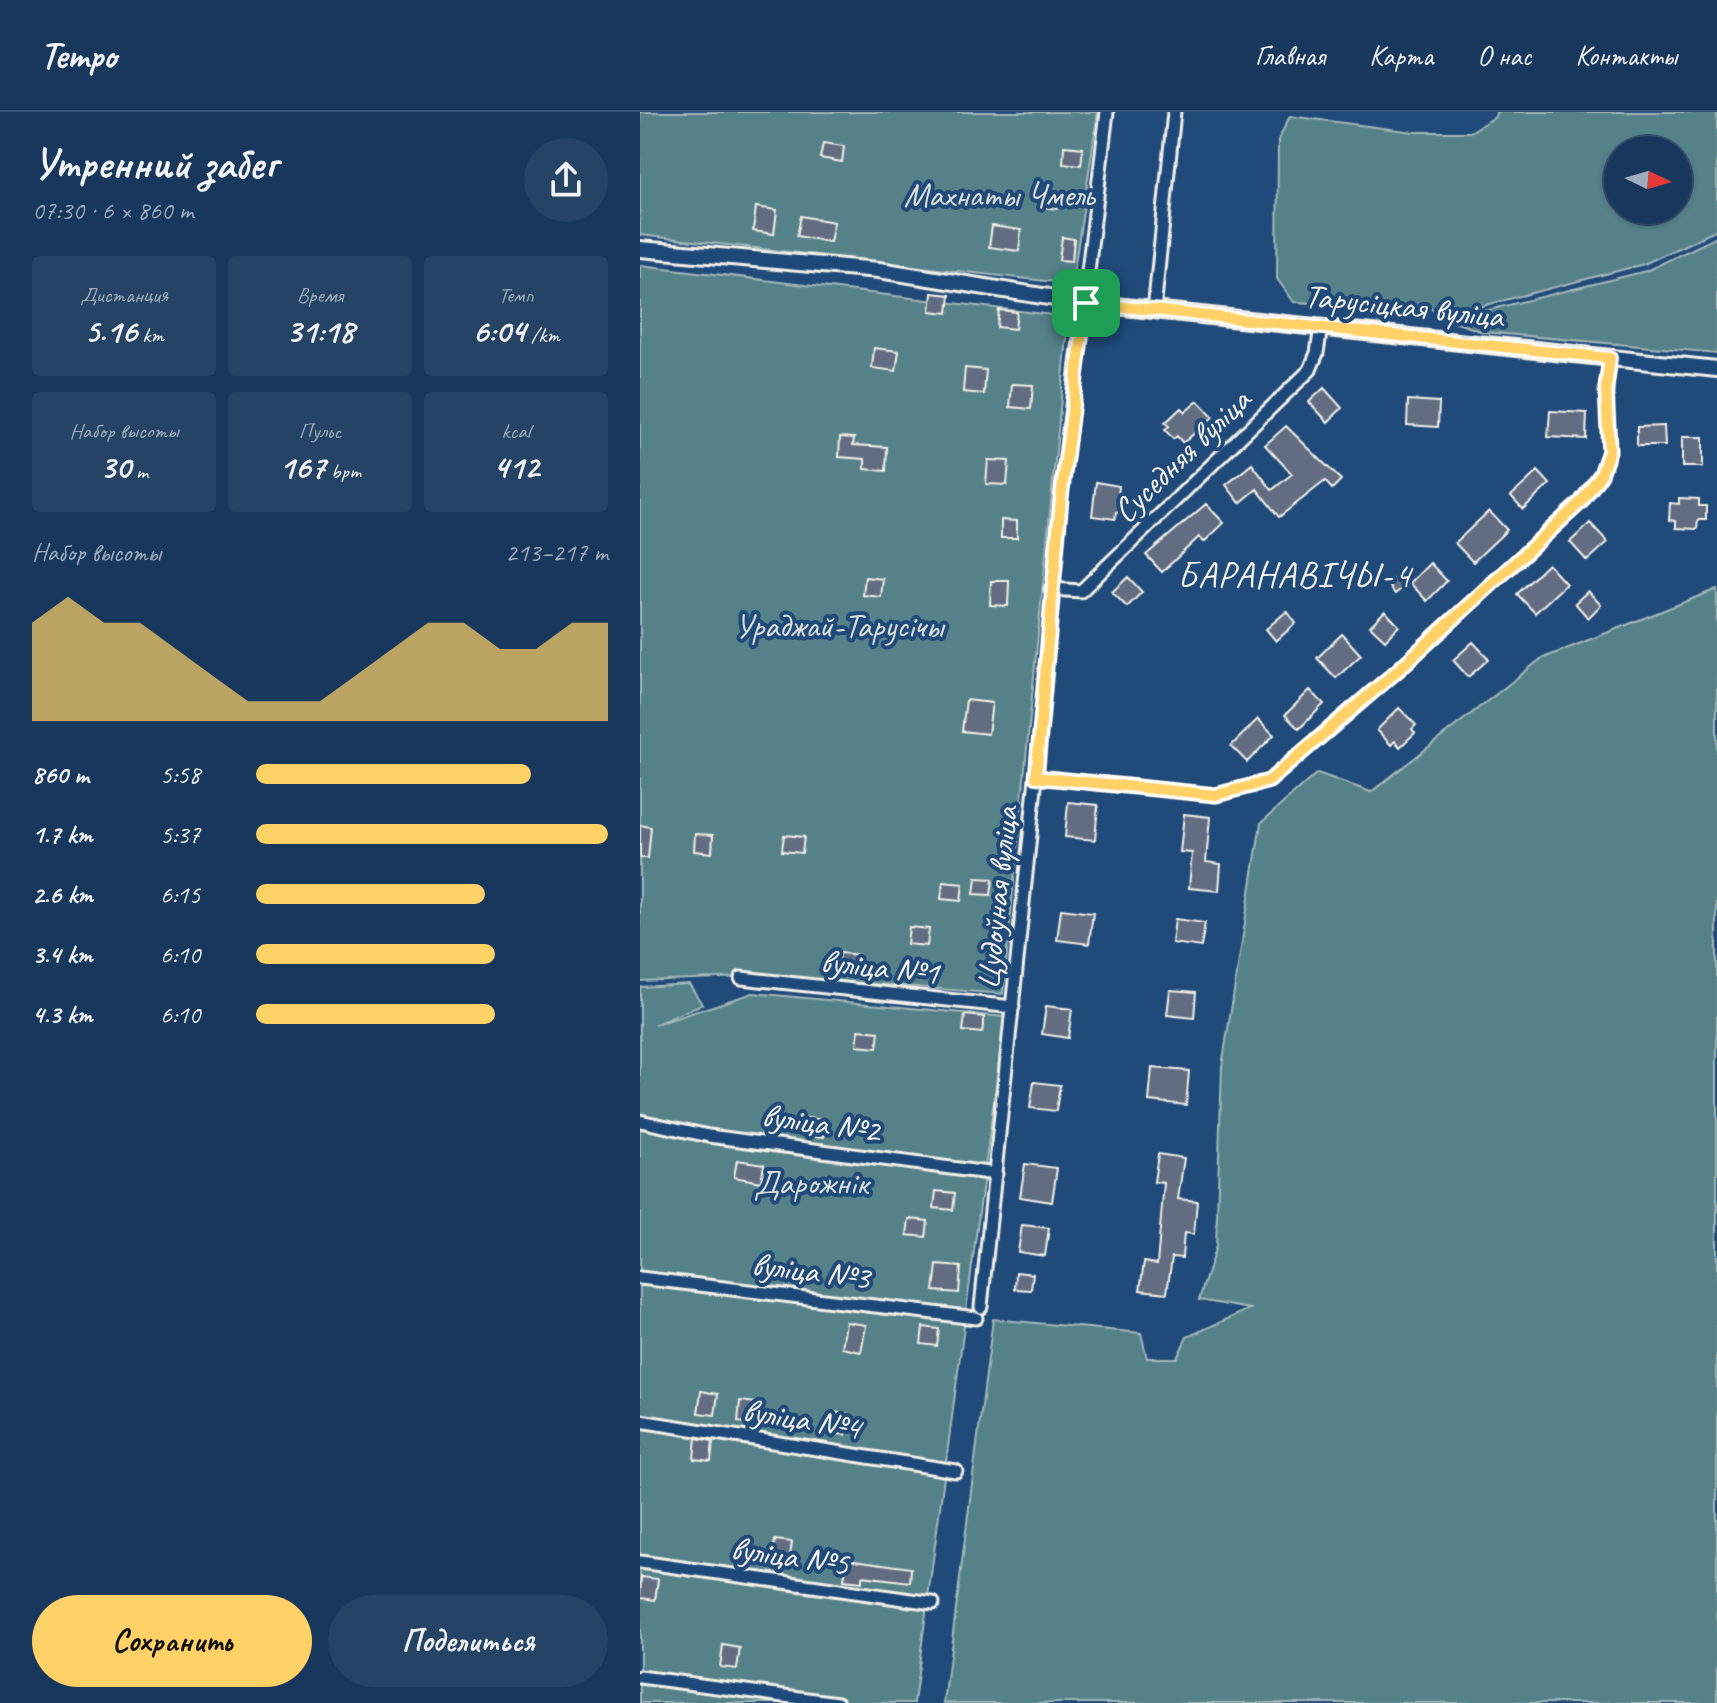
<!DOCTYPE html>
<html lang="ru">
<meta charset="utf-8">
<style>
:root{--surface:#17385c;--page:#244365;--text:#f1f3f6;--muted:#9eacbb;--line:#365272;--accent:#ffd166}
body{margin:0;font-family:Caveat,sans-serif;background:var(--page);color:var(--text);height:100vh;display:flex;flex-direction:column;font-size:30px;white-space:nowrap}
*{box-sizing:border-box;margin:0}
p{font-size:26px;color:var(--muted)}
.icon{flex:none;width:44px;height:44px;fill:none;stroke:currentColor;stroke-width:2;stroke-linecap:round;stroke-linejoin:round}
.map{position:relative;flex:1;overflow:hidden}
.side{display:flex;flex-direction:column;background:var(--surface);width:640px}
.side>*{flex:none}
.needle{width:52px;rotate:95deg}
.tools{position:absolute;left:964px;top:24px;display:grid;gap:16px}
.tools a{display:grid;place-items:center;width:88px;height:88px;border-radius:50%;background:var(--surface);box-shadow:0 2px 6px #0004,0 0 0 2px var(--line);font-size:40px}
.pin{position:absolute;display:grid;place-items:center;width:68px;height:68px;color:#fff;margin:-34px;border-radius:16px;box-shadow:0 4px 12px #0006}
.round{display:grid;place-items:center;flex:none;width:84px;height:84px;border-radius:42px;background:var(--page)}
.overview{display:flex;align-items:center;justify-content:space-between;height:136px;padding:0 32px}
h1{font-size:44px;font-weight:700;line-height:60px}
.figures{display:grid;grid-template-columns:repeat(3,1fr);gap:12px;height:136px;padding:8px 32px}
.figures div{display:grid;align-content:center;border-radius:8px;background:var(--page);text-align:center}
.figures b{font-size:34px;font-weight:700}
.figures small{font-size:22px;font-weight:400}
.figures p{font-size:22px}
.chart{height:224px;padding:16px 32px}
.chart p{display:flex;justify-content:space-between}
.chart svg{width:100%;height:144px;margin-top:8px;fill:var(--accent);opacity:.7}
.action{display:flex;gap:16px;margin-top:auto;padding:16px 32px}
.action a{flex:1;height:92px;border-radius:48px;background:var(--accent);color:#111;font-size:32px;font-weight:700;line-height:92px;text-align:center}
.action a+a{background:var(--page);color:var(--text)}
ul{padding:0 32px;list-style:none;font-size:26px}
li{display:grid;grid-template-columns:128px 96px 1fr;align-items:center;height:60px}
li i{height:20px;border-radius:10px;background:var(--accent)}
header{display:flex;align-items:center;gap:48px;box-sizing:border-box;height:112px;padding:0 40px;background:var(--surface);border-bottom:2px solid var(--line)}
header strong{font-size:38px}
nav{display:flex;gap:44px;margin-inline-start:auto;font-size:28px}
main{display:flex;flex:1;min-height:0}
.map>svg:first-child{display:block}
.green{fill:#558189;stroke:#a4b9b8;stroke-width:2;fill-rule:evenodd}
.building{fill:#626d81;stroke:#f4f1e8;stroke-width:2}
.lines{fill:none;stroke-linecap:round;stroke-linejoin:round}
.minor-casing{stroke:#f4f1e8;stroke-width:17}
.tertiary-casing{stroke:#f4f1e8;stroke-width:20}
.minor{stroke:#1f4a7a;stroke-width:11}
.tertiary{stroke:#1f4a7a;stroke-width:14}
.route-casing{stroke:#fff;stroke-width:16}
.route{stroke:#ffd166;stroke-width:10}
.labels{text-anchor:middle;stroke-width:8;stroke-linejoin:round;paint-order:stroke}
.park-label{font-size:34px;fill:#dce0da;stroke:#1f4a7a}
.street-label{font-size:34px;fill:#f4f1e8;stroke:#1f4a7a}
.neighbourhood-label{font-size:36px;letter-spacing:2px;fill:#f4f1e8;stroke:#1f4a7a}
</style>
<header>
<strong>Tempo</strong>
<nav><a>Главная</a><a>Карта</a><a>О нас</a><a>Контакты</a></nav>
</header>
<main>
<section class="side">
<div class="overview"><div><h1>Утренний забег</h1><p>07:30 · 6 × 860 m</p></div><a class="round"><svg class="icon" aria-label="share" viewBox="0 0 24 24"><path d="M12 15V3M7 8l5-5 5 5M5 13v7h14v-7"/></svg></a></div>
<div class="figures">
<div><p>Дистанция</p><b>5.16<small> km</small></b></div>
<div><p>Время</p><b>31:18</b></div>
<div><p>Темп</p><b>6:04<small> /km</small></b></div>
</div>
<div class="figures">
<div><p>Набор высоты</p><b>30<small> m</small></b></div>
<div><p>Пульс</p><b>167<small> bpm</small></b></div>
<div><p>kcal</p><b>412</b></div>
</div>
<div class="chart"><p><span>Набор высоты</span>213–217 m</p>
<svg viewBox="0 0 160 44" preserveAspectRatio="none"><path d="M0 44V14L10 6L20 14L30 14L40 22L50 30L60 38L70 38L80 38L90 30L100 22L110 14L120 14L130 22L140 22L150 14L160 14V44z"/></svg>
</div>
<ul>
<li><b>860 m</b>5:58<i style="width:78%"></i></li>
<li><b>1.7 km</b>5:37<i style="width:100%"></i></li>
<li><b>2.6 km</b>6:15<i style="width:65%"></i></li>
<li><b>3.4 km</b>6:10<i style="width:68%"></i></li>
<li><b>4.3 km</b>6:10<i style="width:68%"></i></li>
</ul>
<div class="action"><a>Сохранить</a><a>Поделиться</a></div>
</section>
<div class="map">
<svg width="1077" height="1591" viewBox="0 0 1077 1591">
<rect width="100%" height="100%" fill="#1f4a7a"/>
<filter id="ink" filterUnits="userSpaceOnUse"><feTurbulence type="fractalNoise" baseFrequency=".0125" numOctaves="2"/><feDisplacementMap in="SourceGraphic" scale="16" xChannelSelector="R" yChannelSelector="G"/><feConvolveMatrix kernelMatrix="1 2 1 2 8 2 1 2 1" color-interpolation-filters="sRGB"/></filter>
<g filter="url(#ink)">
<path class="green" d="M 0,0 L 458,0 L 432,172 L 0,123 Z
M 856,0 L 1077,0 L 1077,118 L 1004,152 L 823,199 L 654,190 L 637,167 L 638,28 L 650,4 L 774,20 L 830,20 L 855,5 ZM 978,38 L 1038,38 L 1038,98 L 978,98 Z
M 1077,125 L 1077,241 L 843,220 L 808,208 L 1006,159 Z
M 0,153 L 429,205 L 363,882 L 135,864 L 0,869 Z
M 1077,477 L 1077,1591 L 304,1591 L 353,1207 L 501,1221 L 507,1246 L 537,1246 L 547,1225 L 610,1197 L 559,1188 L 576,1134 L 582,954 L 621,711 L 677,661 L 731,680 L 901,547 Z
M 49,872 L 62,892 L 14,913 L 113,881 L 365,905 L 274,1591 L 0,1591 L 0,875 Z"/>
<path class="building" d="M 183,31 L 204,34 L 202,50 L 180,46 Z
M 424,34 L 443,36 L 441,53 L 423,51 Z
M 405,82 L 420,84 L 417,97 L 403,95 Z
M 116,95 L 137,98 L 134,122 L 113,119 Z
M 161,104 L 194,110 L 190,130 L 157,124 Z
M 352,114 L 381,118 L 379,139 L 349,135 Z
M 422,125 L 434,127 L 432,149 L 419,148 Z
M 292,181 L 310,183 L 308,201 L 290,199 Z
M 359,198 L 377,200 L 375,217 L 357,215 Z
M 234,236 L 259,239 L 256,259 L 232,256 Z
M 325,256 L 346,258 L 344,282 L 323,280 Z
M 372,272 L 393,273 L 391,297 L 370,295 Z
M 684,276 L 702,296 L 688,310 L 669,290 Z
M 768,288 L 799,290 L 798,315 L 767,313 Z
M 558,289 L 573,305 L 543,331 L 537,324 L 533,327 L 525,318 L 529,314 L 525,311 L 541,296 L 545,300 Z
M 910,299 L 947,301 L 946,327 L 908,325 Z
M 646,314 L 701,368 L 692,377 L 685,369 L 639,405 L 617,377 L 600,391 L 586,373 L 612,352 L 632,378 L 652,362 L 625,333 Z
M 1024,314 L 1025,334 L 997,334 L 997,315 Z
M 200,325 L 214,326 L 213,333 L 247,335 L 246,359 L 225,357 L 225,347 L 199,345 Z
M 1042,325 L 1063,325 L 1063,355 L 1042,355 Z
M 348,348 L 369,349 L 367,373 L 346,372 Z
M 898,359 L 910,372 L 883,397 L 871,384 Z
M 456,370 L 479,374 L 478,385 L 484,386 L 482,401 L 476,400 L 475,407 L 452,404 Z
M 1039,386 L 1059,387 L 1059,394 L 1066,394 L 1066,408 L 1058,408 L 1057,417 L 1036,416 L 1036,409 L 1029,408 L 1030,391 L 1039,392 Z
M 566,392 L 584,411 L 564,430 L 559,425 L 522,460 L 506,443 Z
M 849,399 L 867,418 L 833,450 L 815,431 Z
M 361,408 L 377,409 L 377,426 L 361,426 Z
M 950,411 L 968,430 L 947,449 L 930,430 Z
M 790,451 L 807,469 L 787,489 L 770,471 Z
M 908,452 L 926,472 L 895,501 L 877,482 Z
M 760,463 L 767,472 L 755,482 L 748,472 Z
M 225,465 L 243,467 L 241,485 L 223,483 Z
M 488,465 L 502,480 L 487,495 L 472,480 Z
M 351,469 L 369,469 L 368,494 L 350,493 Z
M 948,479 L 961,493 L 948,506 L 935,491 Z
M 647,499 L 656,511 L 636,529 L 626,517 Z
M 745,499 L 759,514 L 745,528 L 730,514 Z
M 702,522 L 721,543 L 696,566 L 677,546 Z
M 833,530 L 849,547 L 828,565 L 813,548 Z
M 670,578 L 684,592 L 659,617 L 645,603 Z
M 326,588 L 352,591 L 348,622 L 322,619 Z
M 759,596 L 776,613 L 772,617 L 775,621 L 760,635 L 755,629 L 751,633 L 737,618 Z
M 618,607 L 634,623 L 607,650 L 591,634 Z
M 428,690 L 458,693 L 455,728 L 425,725 Z
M 544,702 L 570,705 L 566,750 L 581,752 L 579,779 L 549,776 L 552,741 L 540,740 Z
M 0,713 L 11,715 L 8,746 L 0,746 Z
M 55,722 L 73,723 L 72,741 L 54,739 Z
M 144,723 L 164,725 L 162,741 L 142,739 Z
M 336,766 L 353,767 L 351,783 L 334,782 Z
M 303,770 L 323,772 L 321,789 L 301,787 Z
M 421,797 L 453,801 L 449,832 L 417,828 Z
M 535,807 L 565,811 L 561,835 L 532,831 Z
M 269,815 L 289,817 L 287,834 L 267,832 Z
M 200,841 L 219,843 L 218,860 L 198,857 Z
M 530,878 L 556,880 L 554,906 L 527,903 Z
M 406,894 L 432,897 L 428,926 L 402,922 Z
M 325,903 L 344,905 L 342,921 L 323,919 Z
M 219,918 L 239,920 L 237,936 L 217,934 Z
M 512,956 L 549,959 L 546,993 L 509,989 Z
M 394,970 L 420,973 L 416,999 L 390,996 Z
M 166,1006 L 186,1008 L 184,1025 L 164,1023 Z
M 518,1042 L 544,1046 L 538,1087 L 557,1089 L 554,1122 L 544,1121 L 542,1146 L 532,1145 L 527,1181 L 500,1178 L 504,1150 L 517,1152 L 524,1071 L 514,1070 Z
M 97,1048 L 124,1052 L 121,1070 L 94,1065 Z
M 385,1052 L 417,1056 L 412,1090 L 380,1085 Z
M 296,1079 L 315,1081 L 313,1098 L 294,1096 Z
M 269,1107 L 288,1109 L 286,1125 L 267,1123 Z
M 382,1113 L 409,1116 L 405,1144 L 378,1140 Z
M 297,1153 L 321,1155 L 319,1181 L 294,1179 Z
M 376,1160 L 393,1162 L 391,1178 L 375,1177 Z
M 206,1210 L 226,1213 L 221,1240 L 202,1236 Z
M 283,1215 L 299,1217 L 297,1234 L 281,1232 Z
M 61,1279 L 78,1282 L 75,1303 L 58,1301 Z
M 100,1289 L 117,1291 L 114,1312 L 98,1310 Z
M 191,1300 L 208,1302 L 206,1323 L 189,1321 Z
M 56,1326 L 73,1329 L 71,1349 L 54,1347 Z
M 135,1428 L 152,1430 L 149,1451 L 132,1449 Z
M 207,1447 L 271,1456 L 270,1470 L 222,1464 L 222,1470 L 204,1468 Z
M 1,1465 L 18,1467 L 15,1488 L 0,1486 Z
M 83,1533 L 100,1536 L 97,1557 L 80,1555 Z"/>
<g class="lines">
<g class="minor-casing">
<path id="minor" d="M 514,199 L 534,0
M 411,477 L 441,479 L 670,258 L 677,241 L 681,215
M 396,665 L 576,683 L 629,669 L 758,558 L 941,390 L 961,362 L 969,339 L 966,276 L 970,246
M 101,866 L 373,895
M 0,1009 L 69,1024 L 356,1062
M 0,1166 L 336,1206
M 341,1195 L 397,656 L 421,386 L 467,0
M 0,1309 L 316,1359
M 0,1450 L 293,1491
M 0,1565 L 198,1591"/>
</g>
<g class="tertiary-casing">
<path id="tertiary" d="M 0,137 L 239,158 L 446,191 L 1077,257"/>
</g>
<use href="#minor" class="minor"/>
<use href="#tertiary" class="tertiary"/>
</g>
</g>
<g class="lines" filter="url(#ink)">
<g class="route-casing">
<path id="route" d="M 446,191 L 970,246 L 966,276 L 969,339 L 961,362 L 941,390 L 758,558 L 629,669 L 576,683 L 396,665 L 421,386 Z"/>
</g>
<use href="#route" class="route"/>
</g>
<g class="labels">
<g class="park-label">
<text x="359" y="94">Махнаты Чмель</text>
<text x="199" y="525">Ураджай-Тарусічы</text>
<text x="171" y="1082">Дарожнік</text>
</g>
<g class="street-label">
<text transform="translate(764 193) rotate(6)" y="12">Тарусіцкая вуліца</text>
<text transform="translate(541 343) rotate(-44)" y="12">Суседняя вуліца</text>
<text transform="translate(356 786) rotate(-84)" y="12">Цудоўная вуліца</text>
<text transform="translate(240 854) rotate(6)" y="12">вуліца №1</text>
<text transform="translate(181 1010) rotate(8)" y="12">вуліца №2</text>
<text transform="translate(171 1158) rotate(7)" y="12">вуліца №3</text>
<text transform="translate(162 1306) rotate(9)" y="12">вуліца №4</text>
<text transform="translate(150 1443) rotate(8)" y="12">вуліца №5</text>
</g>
<g class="neighbourhood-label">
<text x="655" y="475">БАРАНАВІЧЫ-4</text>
</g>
</g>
</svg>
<div class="tools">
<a><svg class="needle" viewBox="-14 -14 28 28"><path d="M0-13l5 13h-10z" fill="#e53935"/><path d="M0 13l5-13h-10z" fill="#9eacbb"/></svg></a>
</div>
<div class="pin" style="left:446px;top:191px;background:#1e9e55"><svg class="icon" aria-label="arrive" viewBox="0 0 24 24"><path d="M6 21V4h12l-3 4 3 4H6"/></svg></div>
</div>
</main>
